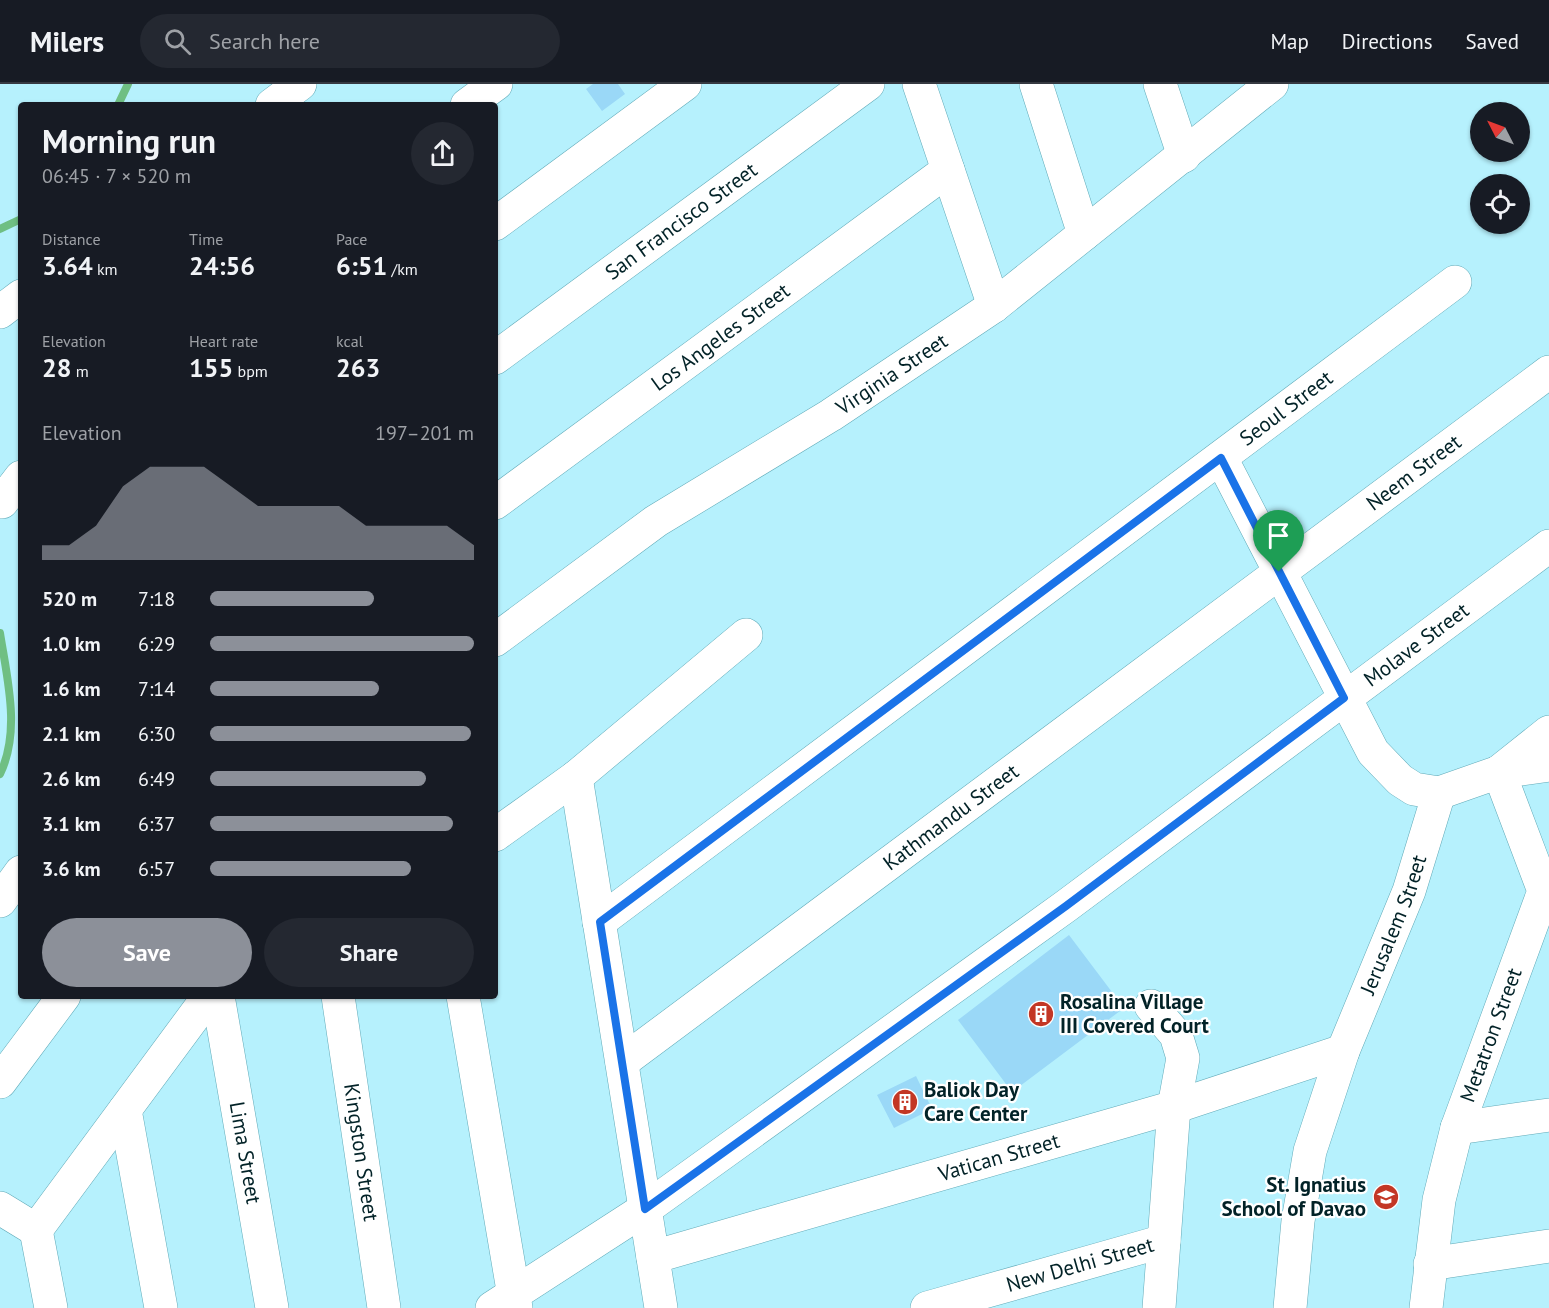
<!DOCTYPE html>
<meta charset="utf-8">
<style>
:root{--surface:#171b24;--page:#242831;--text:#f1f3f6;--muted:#9ea1a6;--line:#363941;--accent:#8c9099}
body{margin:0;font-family:"PT Sans",sans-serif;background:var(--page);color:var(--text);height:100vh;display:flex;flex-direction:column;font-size:22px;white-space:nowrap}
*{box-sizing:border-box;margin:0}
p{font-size:20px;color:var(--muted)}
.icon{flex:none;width:33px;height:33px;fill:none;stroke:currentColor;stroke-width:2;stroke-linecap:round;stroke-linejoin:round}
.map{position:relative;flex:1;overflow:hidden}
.sheet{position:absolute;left:18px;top:18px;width:480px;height:897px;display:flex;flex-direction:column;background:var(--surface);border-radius:6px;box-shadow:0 2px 4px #0004}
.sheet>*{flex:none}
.needle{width:39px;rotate:312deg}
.fabs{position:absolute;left:1470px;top:18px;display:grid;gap:12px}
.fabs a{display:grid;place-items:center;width:60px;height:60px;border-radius:50%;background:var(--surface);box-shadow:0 2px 4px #0004;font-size:30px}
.pin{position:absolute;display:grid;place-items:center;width:51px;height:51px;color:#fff;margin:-62px -26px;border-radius:50% 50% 50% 0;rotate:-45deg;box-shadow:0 0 6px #0007}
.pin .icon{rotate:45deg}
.round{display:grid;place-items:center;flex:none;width:63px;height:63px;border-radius:32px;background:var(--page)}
.headline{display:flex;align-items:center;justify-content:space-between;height:102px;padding:0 24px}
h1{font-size:33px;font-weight:700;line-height:45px}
.stats{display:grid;grid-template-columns:repeat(3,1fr);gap:9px;height:102px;padding:6px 24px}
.stats div{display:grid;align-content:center}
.stats b{font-size:26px;font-weight:700}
.stats small{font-size:16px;font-weight:400}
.stats p{font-size:16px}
.chart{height:168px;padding:12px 24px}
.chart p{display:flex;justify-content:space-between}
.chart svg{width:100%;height:108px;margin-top:6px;fill:var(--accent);opacity:.7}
.action{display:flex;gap:12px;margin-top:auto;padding:12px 24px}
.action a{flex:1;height:69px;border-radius:36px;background:var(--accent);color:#fff;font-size:24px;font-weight:700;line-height:69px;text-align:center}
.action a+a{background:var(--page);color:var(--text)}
ul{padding:0 24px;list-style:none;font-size:20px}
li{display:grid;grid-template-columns:96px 72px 1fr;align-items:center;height:45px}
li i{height:15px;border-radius:8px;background:var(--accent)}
header{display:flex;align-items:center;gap:36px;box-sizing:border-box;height:84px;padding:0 30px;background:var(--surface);border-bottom:2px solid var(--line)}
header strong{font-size:28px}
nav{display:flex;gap:33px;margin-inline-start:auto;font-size:21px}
.search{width:420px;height:54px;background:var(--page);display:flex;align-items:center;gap:15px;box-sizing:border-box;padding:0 21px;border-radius:33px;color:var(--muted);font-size:22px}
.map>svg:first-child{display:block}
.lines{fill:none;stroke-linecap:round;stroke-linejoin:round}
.stream{stroke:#6fbf83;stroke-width:8}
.building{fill:#9ad8f7}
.minor-casing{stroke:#60aab8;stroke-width:34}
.minor{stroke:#fff;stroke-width:33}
.route-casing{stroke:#fff;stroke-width:12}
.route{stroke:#1a73e8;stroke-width:8}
.labels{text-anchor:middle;stroke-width:4.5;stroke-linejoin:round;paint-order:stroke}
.street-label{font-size:21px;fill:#022227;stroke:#fff}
.poi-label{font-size:21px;font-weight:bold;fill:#022227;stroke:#fff;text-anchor:start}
</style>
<header>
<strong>Milers</strong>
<div class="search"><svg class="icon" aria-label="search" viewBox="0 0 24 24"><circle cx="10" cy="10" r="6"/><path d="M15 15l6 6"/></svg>Search here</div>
<nav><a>Map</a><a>Directions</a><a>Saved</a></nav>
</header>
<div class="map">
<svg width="1549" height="1224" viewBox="0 0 1549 1224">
<rect width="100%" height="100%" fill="#b6f1fd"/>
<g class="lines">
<path class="stream" d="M 118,21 L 128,0
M 0,145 L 21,135
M 0,549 C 7,594 21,647 0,690"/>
</g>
<path class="building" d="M 593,0 L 618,0 L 625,10 L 602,27 L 586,5 Z
M 1069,851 L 1124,924 L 1012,1008 L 958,936 Z
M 916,992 L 932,1025 L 894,1044 L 877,1011 Z"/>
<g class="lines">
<g class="minor-casing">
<g id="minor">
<path d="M 919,0 L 994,222"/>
<path d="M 1036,0 L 1084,150"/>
<path d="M 1160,0 L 1184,72"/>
<path d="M 272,21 L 300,0"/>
<path d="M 467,21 L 496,0"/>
<path d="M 495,140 L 685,0"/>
<path d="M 0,228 L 21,212"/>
<path id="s1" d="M 495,274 L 868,0"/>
<path d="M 1221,374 L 1373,668 L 1400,696 L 1414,705 L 1439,709 L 1499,688 L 1549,681"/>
<path d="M 2,418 L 21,393"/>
<path id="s2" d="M 495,419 L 948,86"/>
<path id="s3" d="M 495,556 L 656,437 L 831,331 L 994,222 L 1272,0"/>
<path d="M 1500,687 L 1549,648"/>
<path d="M 576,693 L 661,1224"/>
<path d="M 495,751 L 576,693 L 746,551"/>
<path d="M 0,817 L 21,788"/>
<path id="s4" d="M 599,838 L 1455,198"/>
<path id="s5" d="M 218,912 L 272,1224"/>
<path id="s6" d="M 338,912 L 384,1224"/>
<path d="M 463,912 L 516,1224"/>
<path d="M 1151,922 L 1176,951 L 1183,974 L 1174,1023 L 1159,1224"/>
<path id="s7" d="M 622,978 L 1549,288"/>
<path d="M 0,998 L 64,912"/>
<path d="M 125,1026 L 161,1224"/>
<path d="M 1457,1044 L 1549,1031"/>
<path d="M 0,1124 L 36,1146"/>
<path d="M 36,1146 L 209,912"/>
<path d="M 36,1146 L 51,1224"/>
<path id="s8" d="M 653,1173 L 1174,1023 L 1343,967"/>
<path d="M 1430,1180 L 1549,1162"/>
<path id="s9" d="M 492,1224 L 645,1125 L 1066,822 L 1549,462"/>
<path id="s10" d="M 927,1224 L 1164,1157"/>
<path id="s11" d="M 1290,1224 L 1298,1137 L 1310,1067 L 1343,967 L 1409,807 L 1439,709"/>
<path id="s12" d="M 1426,1224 L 1439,1116 L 1457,1044 L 1544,807 L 1499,688"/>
</g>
</g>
<use href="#minor" class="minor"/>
</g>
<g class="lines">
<g class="route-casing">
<path id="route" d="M 1221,374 L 1344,614 L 1066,822 L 645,1125 L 600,838 Z"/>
</g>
<use href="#route" class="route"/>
</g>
<defs>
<g id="building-disc" transform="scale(1.35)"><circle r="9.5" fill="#c33725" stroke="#fff"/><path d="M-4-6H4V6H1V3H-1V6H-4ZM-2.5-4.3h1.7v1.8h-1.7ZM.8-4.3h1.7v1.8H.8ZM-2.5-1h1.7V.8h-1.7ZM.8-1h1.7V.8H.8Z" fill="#fff"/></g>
<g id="school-disc" transform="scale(1.35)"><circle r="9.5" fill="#c33725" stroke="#fff"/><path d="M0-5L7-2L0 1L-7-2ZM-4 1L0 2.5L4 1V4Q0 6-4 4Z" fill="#fff"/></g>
</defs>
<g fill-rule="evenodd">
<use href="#building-disc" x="1041" y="930"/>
<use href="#building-disc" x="905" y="1018"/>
<use href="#school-disc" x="1386" y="1113"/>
</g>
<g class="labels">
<g class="street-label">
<text dy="7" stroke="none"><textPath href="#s1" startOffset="231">San Francisco Street</textPath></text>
<text dy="7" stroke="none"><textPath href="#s2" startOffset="280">Los Angeles Street</textPath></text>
<text dy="7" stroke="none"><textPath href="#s3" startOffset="478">Virginia Street</textPath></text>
<text dy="7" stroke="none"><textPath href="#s4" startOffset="858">Seoul Street</textPath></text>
<text dy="7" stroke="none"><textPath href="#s7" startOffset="987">Neem Street</textPath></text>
<text dy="7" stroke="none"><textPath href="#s9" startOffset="1138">Molave Street</textPath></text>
<text dy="7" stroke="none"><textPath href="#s7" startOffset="410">Kathmandu Street</textPath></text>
<text dy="7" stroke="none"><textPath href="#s11" startOffset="400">Jerusalem Street</textPath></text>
<text dy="7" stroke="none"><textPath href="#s12" startOffset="282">Metatron Street</textPath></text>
<text dy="7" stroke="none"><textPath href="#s5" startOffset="159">Lima Street</textPath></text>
<text dy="7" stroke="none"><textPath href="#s6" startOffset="158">Kingston Street</textPath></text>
<text dy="7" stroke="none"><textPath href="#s8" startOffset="360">Vatican Street</textPath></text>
<text dy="7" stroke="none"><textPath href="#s10" startOffset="159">New Delhi Street</textPath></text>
</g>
<g class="poi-label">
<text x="1060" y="925">Rosalina Village<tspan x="1060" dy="24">III Covered Court</tspan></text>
<text x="924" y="1013">Baliok Day<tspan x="924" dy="24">Care Center</tspan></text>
<text x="1366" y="1108" text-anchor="end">St. Ignatius<tspan x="1366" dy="24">School of Davao</tspan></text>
</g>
</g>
</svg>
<div class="fabs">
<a><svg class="needle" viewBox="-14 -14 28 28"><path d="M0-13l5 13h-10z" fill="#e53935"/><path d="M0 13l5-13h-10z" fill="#9ea1a6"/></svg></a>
<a><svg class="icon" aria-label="locate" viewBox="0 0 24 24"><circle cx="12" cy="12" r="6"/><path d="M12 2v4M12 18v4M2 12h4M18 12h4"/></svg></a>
</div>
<div class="pin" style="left:1279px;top:488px;background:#1e9e55"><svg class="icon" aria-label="arrive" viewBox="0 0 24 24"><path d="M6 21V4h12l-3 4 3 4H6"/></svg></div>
<section class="sheet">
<div class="headline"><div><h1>Morning run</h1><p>06:45 · 7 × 520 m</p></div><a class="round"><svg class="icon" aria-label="share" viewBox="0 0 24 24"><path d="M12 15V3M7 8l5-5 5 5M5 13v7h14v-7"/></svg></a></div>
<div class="stats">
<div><p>Distance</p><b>3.64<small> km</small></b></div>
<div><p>Time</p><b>24:56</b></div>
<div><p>Pace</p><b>6:51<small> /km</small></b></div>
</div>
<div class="stats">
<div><p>Elevation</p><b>28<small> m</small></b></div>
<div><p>Heart rate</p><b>155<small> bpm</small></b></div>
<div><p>kcal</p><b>263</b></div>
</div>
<div class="chart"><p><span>Elevation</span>197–201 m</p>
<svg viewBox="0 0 160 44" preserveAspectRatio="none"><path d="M0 44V38L10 38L20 30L30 14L40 6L50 6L60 6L70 14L80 22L90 22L100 22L110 22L120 30L130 30L140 30L150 30L160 38V44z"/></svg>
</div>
<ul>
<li><b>520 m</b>7:18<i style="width:62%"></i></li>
<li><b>1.0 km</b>6:29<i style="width:100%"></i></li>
<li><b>1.6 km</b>7:14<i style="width:64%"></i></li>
<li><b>2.1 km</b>6:30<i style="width:99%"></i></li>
<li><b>2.6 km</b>6:49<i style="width:82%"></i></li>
<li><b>3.1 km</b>6:37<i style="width:92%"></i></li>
<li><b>3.6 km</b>6:57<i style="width:76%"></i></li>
</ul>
<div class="action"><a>Save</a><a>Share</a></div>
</section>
</div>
